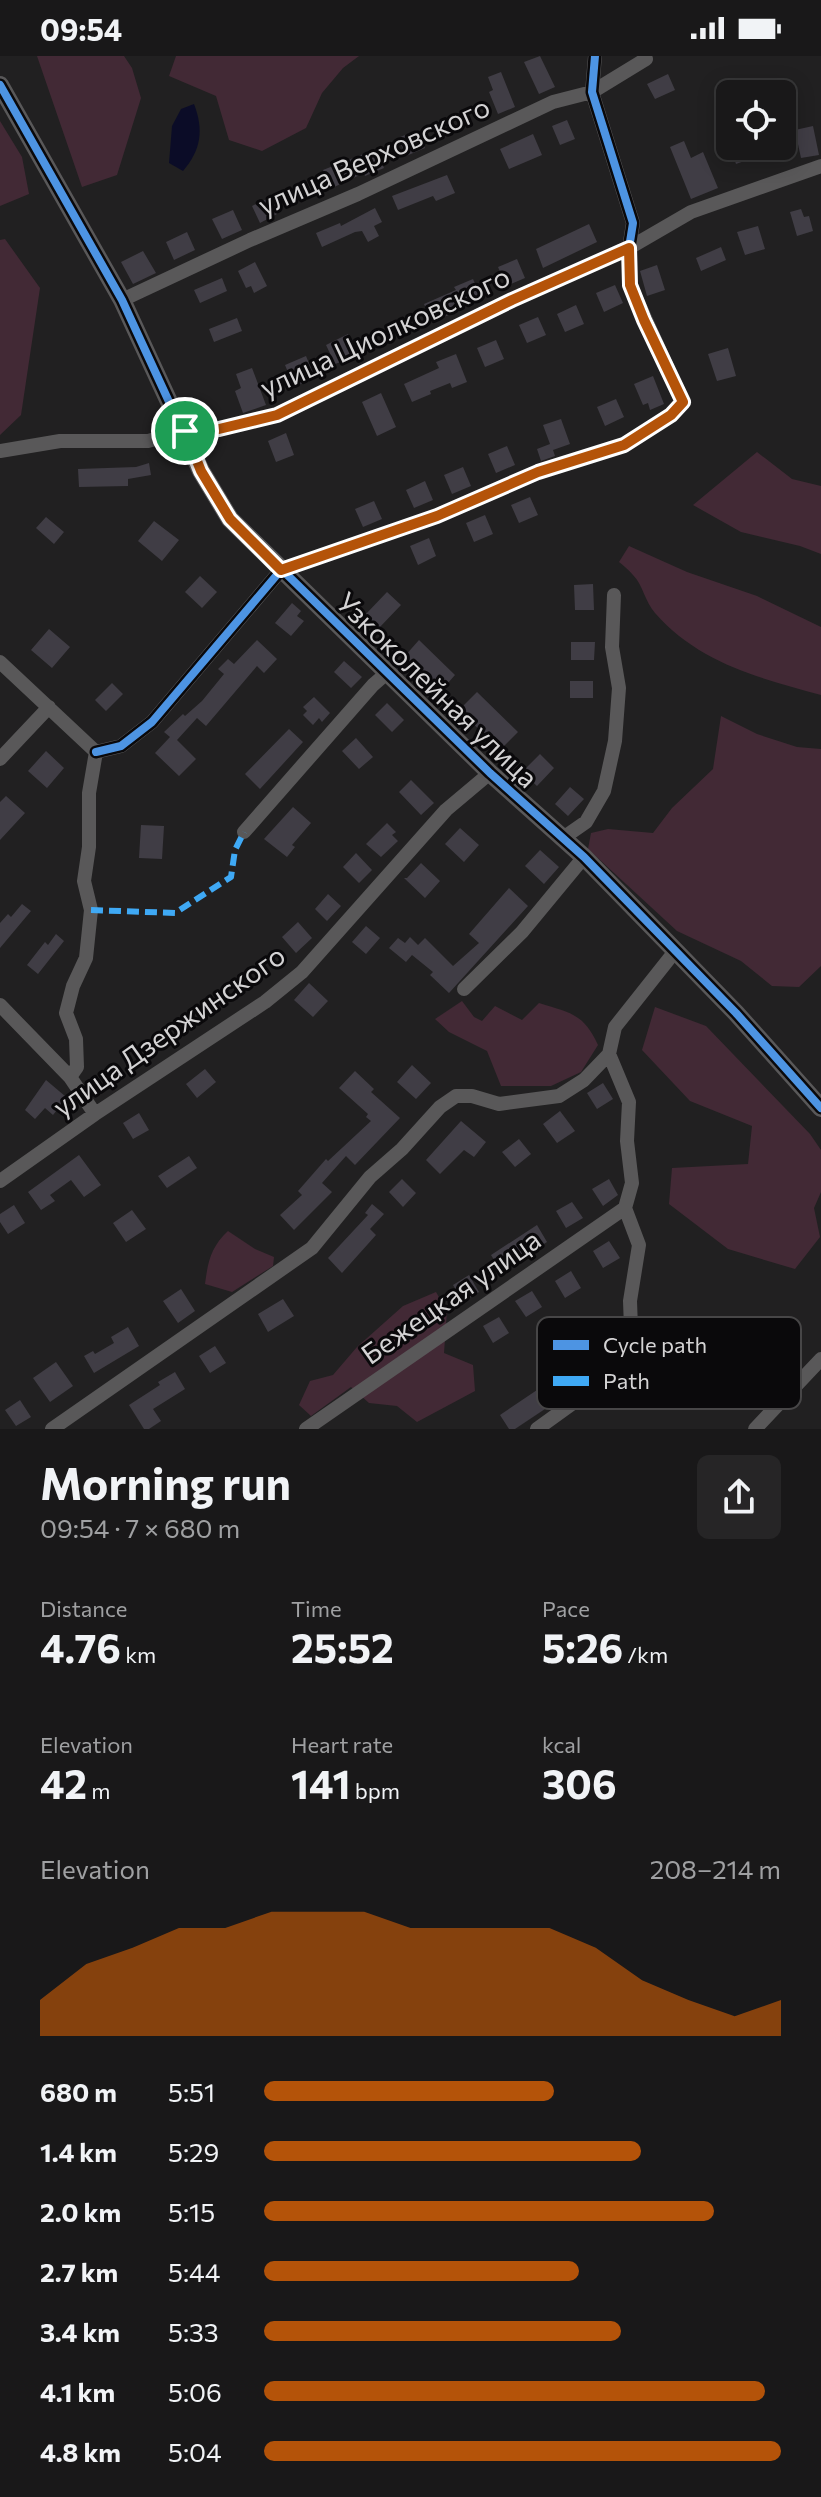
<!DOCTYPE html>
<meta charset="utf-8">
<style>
:root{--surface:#191819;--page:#262526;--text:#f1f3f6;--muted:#9fa0a2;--line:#373738;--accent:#b45309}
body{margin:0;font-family:Commissioner,sans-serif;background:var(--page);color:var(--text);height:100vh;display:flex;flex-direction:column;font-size:30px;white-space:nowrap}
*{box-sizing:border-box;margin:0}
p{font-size:26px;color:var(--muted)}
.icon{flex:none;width:44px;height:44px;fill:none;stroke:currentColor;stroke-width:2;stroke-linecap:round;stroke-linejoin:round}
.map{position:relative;height:1373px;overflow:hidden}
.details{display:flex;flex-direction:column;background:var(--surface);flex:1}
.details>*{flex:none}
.buttons{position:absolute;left:716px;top:24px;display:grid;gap:16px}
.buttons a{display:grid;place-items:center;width:80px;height:80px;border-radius:12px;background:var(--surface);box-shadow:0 4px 20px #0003,0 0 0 2px var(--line);font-size:40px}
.pin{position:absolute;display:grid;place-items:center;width:68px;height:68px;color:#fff;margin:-34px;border:4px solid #fff;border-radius:50%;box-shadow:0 2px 8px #0007}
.round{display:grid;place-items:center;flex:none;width:84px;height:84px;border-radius:12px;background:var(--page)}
.overview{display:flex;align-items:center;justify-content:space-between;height:136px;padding:0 40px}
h1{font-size:44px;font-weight:700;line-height:60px}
.stats{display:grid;grid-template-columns:repeat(3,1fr);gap:12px;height:136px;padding:8px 40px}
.stats div{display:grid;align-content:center}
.stats b{font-size:40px;font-weight:700}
.stats small{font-size:22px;font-weight:400}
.stats p{font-size:22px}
.chart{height:224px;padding:16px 40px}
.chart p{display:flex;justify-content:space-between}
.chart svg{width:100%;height:144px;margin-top:8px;fill:var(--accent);opacity:.7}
ul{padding:0 40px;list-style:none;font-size:26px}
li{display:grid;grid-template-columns:128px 96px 1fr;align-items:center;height:60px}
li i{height:20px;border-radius:10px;background:var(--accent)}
.status{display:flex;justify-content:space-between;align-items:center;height:56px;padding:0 40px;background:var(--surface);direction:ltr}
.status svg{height:22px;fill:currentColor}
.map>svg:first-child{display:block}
.green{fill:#422935}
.water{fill:#0b0c27}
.building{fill:#403d45}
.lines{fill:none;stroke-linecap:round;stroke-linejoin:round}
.minor{stroke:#595859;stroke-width:14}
.tertiary{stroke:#595859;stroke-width:18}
.quiet{stroke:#3fa9f5;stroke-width:6;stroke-dasharray:12 6;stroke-linecap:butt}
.cycleway-casing{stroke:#0a090b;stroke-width:13}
.cycleway{stroke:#4d94e3;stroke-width:8}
.route-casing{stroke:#fff;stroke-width:16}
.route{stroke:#b45309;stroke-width:10}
.labels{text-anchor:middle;stroke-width:6;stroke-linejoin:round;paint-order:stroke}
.street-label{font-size:28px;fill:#d4d3d4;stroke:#0a090b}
.key{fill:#0a090b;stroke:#474647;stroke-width:2}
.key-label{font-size:22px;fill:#d4d3d4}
</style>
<div class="status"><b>09:54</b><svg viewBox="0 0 49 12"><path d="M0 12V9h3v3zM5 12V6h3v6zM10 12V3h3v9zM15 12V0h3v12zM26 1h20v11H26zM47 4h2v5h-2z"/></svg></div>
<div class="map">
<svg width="821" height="1373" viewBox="0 0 821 1373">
<rect width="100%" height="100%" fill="#212021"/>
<path class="green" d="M 37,0 L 124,0 L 132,12 L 141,42 L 117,119 L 82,131 Z
M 176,0 L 359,0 L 343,12 L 322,37 L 306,72 L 262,95 L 229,84 L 216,40 L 169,20 Z
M 0,65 L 22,101 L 29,138 L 0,150 Z
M 5,183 L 40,232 L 21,359 L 0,379 L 0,184 Z
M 757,396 L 792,423 L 821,430 L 821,498 L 800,490 L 741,476 L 693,449 Z
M 629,490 L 687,516 L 757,540 L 821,571 L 821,639 C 759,622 699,607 655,557 C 645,546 643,529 633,519 C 629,514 624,510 619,506 Z
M 721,660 L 757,678 L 797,691 L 821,693 L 821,910 L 799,931 L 772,930 L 741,905 L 677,875 L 588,793 L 591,777 L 608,773 L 653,777 L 672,752 L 713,713 Z
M 462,945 L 474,961 L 482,965 L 495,950 L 522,964 L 539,947 C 571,957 584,958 598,989 L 581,1016 L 551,1030 L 501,1030 L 487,995 L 449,976 L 435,963 Z
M 655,951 L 706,970 L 810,1078 L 821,1094 L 821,1136 L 814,1152 L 820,1181 L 795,1213 L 728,1193 L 669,1148 L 672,1112 L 748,1108 L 752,1070 L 690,1045 L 642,994 Z
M 228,1175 L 255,1193 L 274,1201 L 273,1210 L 232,1236 L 205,1228 C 208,1205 211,1191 228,1175 Z
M 436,1236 L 447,1255 L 444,1297 L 473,1309 L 475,1335 L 417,1366 L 397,1350 L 369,1347 L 351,1331 L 311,1360 L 299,1349 L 310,1325 L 333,1319 L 357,1291 L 403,1250 Z"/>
<path class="water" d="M 194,48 C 204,74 201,94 183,115 L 169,107 L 172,70 L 181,53 Z"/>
<path class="building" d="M 540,0 L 555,31 L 539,38 L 524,6 Z
M 501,16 L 515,51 L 498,58 L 489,36 L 493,34 L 488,21 Z
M 668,18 L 675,34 L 655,43 L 647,28 Z
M 567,64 L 575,83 L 560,89 L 552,70 Z
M 813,70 L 819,99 L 801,102 L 795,74 Z
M 417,74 L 425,92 L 406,100 L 398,82 Z
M 533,78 L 542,99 L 509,113 L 500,93 Z
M 684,85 L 691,102 L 703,96 L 718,132 L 691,143 L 670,91 Z
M 730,90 L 758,90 L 761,99 L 736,108 Z
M 376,93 L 384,112 L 365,120 L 364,117 L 332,132 L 323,114 Z
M 447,119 L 455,137 L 436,145 L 433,140 L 398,154 L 392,140 Z
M 269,142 L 277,158 L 260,167 L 252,150 Z
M 375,152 L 382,166 L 374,170 L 379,180 L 368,186 L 362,175 L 355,176 L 322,191 L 316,177 L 340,167 L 341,170 Z
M 801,153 L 804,161 L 809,160 L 813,175 L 797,180 L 790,156 Z
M 233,154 L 242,174 L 222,183 L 212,163 Z
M 589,168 L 597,186 L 543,212 L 536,193 Z
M 758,170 L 765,193 L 745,199 L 737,176 Z
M 187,176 L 195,194 L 174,204 L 166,186 Z
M 721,191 L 726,204 L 701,215 L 696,202 Z
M 143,195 L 156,217 L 133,228 L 121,206 Z
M 517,203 L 525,222 L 506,230 L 498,211 Z
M 255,206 L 267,230 L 254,237 L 251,230 L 246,232 L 238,215 Z
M 657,209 L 665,234 L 647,240 L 640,215 Z
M 222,222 L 227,235 L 200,247 L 194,234 Z
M 473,223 L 481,241 L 449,255 L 451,258 L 432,266 L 424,248 L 456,234 L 454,231 Z
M 615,229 L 623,247 L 604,256 L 596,237 Z
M 576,249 L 584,268 L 565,276 L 557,258 Z
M 538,261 L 546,279 L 527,287 L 519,269 Z
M 237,262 L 242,275 L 214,286 L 209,273 Z
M 348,278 L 358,300 L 335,308 L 326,289 Z
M 496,284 L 504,303 L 485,311 L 477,292 Z
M 728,292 L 736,320 L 717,325 L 708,298 Z
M 456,298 L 467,326 L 452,332 L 450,327 L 430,335 L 431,338 L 412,346 L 404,328 L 439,312 L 436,306 Z
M 306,300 L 315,322 L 294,331 L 285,309 Z
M 252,312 L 266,349 L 243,357 L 235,335 L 241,332 L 236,318 Z
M 653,320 L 664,348 L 650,354 L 648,347 L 643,349 L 634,328 Z
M 381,337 L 396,371 L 377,380 L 362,346 Z
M 616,343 L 624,361 L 605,370 L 597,351 Z
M 561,363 L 570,388 L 553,394 L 555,400 L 541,405 L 537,393 L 550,388 L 543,369 Z
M 286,377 L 294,399 L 276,406 L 268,385 Z
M 507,390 L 515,409 L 496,417 L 488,398 Z
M 149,407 L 151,419 L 128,423 L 128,430 L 79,431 L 78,413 L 136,411 Z
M 463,411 L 471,430 L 452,438 L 444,419 Z
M 425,425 L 433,444 L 414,452 L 406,434 Z
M 530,441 L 538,459 L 519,467 L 511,449 Z
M 374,445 L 382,463 L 363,471 L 355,453 Z
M 485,459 L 493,478 L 474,486 L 466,467 Z
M 46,461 L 64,476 L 54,488 L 36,472 Z
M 154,465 L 179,484 L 162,505 L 138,485 Z
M 429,482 L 436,500 L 418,509 L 410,490 Z
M 200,520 L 217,536 L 202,552 L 185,536 Z
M 593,528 L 594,554 L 575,554 L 574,529 Z
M 387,536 L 401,549 L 379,572 L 365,559 Z
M 292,547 L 301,555 L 297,560 L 304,565 L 291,580 L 275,567 Z
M 49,573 L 70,591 L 52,612 L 31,594 Z
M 257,584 L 277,603 L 264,617 L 257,610 L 206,670 L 197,662 L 177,684 L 196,703 L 179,720 L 155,697 L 170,681 L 164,676 L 183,658 L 185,660 L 202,645 L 224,618 L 218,613 L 228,603 L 234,608 Z
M 419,584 L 455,619 L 440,636 L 404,601 Z
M 571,586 L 595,586 L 594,604 L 571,604 Z
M 344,605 L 362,621 L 351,632 L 334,616 Z
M 570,625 L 593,625 L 593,642 L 570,642 Z
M 112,627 L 123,638 L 106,655 L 95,644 Z
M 477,636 L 518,676 L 500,694 L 459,654 Z
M 314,641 L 330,657 L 322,666 L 319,662 L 313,669 L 303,659 L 307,655 L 303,651 Z
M 387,647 L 404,664 L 392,676 L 375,659 Z
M 289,673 L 303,686 L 260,733 L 245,718 Z
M 356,682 L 373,701 L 359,713 L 342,695 Z
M 46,695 L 64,712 L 47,732 L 28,715 Z
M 540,698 L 554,712 L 537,730 L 522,716 Z
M 411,724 L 434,747 L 421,759 L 399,736 Z
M 570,731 L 584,743 L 568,760 L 555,748 Z
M 6,740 L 25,757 L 0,784 L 0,746 Z
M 293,751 L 311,767 L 292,789 L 295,791 L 287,801 L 264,783 Z
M 387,767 L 396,776 L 392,779 L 398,785 L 381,801 L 366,788 Z
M 141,769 L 164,770 L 162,803 L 139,802 Z
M 460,772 L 479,789 L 464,806 L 445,788 Z
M 540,794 L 559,811 L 544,828 L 525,810 Z
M 356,797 L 372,814 L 359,827 L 343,811 Z
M 421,807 L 440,825 L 425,842 L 404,822 L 407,822 Z
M 509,832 L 528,850 L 449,937 L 430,919 L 433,916 L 412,899 L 406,906 L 389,892 L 398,882 L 405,887 L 410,881 L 418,889 L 425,882 L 453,910 L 479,887 L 469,878 Z
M 328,838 L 341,850 L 327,865 L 315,853 Z
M 22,848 L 31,855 L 0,892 L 0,867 L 8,858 L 11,861 Z
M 298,866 L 312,882 L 296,897 L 282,881 Z
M 366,870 L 380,882 L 366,898 L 352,886 Z
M 56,878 L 64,885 L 38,918 L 27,909 L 45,886 L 48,889 Z
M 309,927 L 328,945 L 313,961 L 294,944 Z
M 412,1009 L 431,1027 L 416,1043 L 397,1026 Z
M 205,1013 L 216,1026 L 197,1042 L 186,1028 Z
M 355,1015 L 374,1033 L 371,1036 L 400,1062 L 355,1109 L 346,1100 L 322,1127 L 332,1136 L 294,1174 L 280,1159 L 302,1139 L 298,1135 L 326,1103 L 328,1105 L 371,1065 L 366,1061 L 368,1058 L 339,1032 Z
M 46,1024 L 72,1046 L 61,1058 L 57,1054 L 53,1059 L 45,1052 L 35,1063 L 25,1054 Z
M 603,1027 L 613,1043 L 597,1053 L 587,1037 Z
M 560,1055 L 575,1075 L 557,1087 L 543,1068 Z
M 139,1057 L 149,1074 L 133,1083 L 123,1067 Z
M 461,1065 L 486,1086 L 474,1101 L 464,1094 L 440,1118 L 426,1104 Z
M 519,1083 L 531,1098 L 515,1111 L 502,1096 Z
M 79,1099 L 101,1129 L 84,1141 L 71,1124 L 50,1139 L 55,1145 L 41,1154 L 28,1136 Z
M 189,1100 L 197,1112 L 167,1132 L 158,1120 Z
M 402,1123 L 416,1137 L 403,1151 L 389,1136 Z
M 609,1123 L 618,1139 L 603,1150 L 592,1133 Z
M 572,1146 L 583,1162 L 566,1172 L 556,1155 Z
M 372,1148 L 384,1158 L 370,1173 L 376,1179 L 342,1217 L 328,1202 L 368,1159 L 365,1157 Z
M 14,1149 L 25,1167 L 8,1178 L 0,1166 L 0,1158 Z
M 132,1154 L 146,1173 L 126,1186 L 113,1167 Z
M 537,1169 L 547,1186 L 501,1215 L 491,1199 Z
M 609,1185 L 620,1202 L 603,1212 L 593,1195 Z
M 571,1215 L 581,1232 L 565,1242 L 555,1225 Z
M 469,1219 L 479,1236 L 463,1246 L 453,1229 Z
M 181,1233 L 195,1255 L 178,1267 L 163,1245 Z
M 532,1235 L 542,1251 L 526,1261 L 515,1245 Z
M 283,1243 L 294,1260 L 268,1276 L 258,1258 Z
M 499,1261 L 509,1277 L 493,1287 L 483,1270 Z
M 128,1271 L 139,1290 L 94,1317 L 84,1300 L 93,1295 L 95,1298 L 114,1287 L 111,1281 Z
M 215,1290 L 226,1307 L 210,1317 L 199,1300 Z
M 56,1306 L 73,1330 L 50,1346 L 33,1322 Z
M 175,1316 L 185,1333 L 153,1353 L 161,1365 L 149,1373 L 144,1373 L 129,1349 L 160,1329 L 158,1326 Z
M 543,1330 L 554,1347 L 515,1373 L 509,1373 L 500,1359 Z
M 20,1344 L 31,1361 L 16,1370 L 5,1354 Z"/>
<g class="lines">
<path class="minor" d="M 122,244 L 250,184 L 358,138 L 553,46 L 592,36 L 646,3
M 0,395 L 60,385 L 148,385 L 185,375 L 219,373 L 277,359 L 512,244 L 629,192 L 691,156 L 821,110
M 0,606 L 96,696 L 89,737 L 89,791 L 84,825 L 91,854 L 86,902 L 73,930 L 66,957 L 76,983 L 77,1011 L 70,1021
M 96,696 L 121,690 L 152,666 L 281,514 L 437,460 L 538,416 L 624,389 L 671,359 L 683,346 L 630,229 L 629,192 L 633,167 L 592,36 L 595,0
M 0,703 L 49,651
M 244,776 L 373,629 L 388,616
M 563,782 L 586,766 L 604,735 L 615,685 L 619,632 L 612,591 L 614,539
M 464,933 L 522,876 L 584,801
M 0,949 L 70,1021 L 95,1058
M 609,998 L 629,1046 L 627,1085 L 632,1127 L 625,1152
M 0,1125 L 95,1058 L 265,946 L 302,916 L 446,754 L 490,717
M 52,1373 L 312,1192 L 370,1121 L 402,1093 L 440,1051 L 456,1040 L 472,1040 L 499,1048 L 559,1040 L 584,1024 L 609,998 L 615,971 L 676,894
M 306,1373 L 625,1152
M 537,1373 L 627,1308 L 632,1298 L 630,1245 L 639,1189 L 625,1152
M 755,1373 L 821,1303"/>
<path class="tertiary" d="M 0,29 L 122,244 L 201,415 L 230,463 L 490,717 L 584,801 L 736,957 L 821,1052"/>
<path class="quiet" d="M 91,854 L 175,857 L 231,821 L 235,794 L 244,776"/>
<g class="cycleway-casing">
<path id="cycleway" d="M 0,29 L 122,244 L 201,415 L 230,463 L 490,717 L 584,801 L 736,957 L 821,1052
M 96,696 L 121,690 L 152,666 L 281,514 L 437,460 L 538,416 L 624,389 L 671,359 L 683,346 L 630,229 L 629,192 L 633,167 L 592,36 L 595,0"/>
</g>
<use href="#cycleway" class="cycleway"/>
</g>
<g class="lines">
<g class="route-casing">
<path id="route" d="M 629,192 L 630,229 L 644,264 L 683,346 L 671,359 L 624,389 L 538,416 L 437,460 L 281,514 L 230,463 L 201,415 L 185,375 L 219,373 L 277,359 L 512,244 Z"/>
</g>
<use href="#route" class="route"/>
</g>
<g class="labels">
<g class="street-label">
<text transform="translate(374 100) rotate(-24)" y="10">улица Верховского</text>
<text transform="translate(385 276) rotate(-25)" y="10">улица Циолковского</text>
<text transform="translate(437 634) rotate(44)" y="10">Узкоколейная улица</text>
<text transform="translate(169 975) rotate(-35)" y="10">улица Дзержинского</text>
<text transform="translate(451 1241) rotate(-35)" y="10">Бежецкая улица</text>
</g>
</g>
<rect x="537" y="1261" width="264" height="92" rx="12" class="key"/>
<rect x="553" y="1284" width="36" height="10" fill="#4d94e3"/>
<rect x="553" y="1320" width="36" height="10" fill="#3fa9f5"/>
<g class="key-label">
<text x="603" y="1297">Cycle path</text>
<text x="603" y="1333">Path</text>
</g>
</svg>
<div class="buttons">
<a><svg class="icon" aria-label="locate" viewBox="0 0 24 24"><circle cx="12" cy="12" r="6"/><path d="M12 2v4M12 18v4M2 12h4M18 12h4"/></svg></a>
</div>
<div class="pin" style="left:185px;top:375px;background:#1e9e55"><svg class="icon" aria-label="arrive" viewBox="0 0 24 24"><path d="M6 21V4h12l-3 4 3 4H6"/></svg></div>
</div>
<section class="details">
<div class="overview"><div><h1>Morning run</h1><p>09:54 · 7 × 680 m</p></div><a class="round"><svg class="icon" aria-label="share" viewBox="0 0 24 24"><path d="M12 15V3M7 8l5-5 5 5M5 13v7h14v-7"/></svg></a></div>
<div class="stats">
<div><p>Distance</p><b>4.76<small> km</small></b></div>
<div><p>Time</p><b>25:52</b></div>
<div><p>Pace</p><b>5:26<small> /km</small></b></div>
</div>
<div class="stats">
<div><p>Elevation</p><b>42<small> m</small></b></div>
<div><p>Heart rate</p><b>141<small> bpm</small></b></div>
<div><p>kcal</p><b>306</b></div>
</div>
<div class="chart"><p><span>Elevation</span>208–214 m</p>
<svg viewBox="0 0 160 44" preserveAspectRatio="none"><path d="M0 44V33L10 22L20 17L30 11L40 11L50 6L60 6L70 6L80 11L90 11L100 11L110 11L120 17L130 27L140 33L150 38L160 33V44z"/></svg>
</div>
<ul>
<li><b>680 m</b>5:51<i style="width:56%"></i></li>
<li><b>1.4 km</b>5:29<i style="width:73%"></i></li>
<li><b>2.0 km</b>5:15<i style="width:87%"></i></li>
<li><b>2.7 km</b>5:44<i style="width:61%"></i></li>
<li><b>3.4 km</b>5:33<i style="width:69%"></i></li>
<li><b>4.1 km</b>5:06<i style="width:97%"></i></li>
<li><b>4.8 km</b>5:04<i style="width:100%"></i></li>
</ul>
</section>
